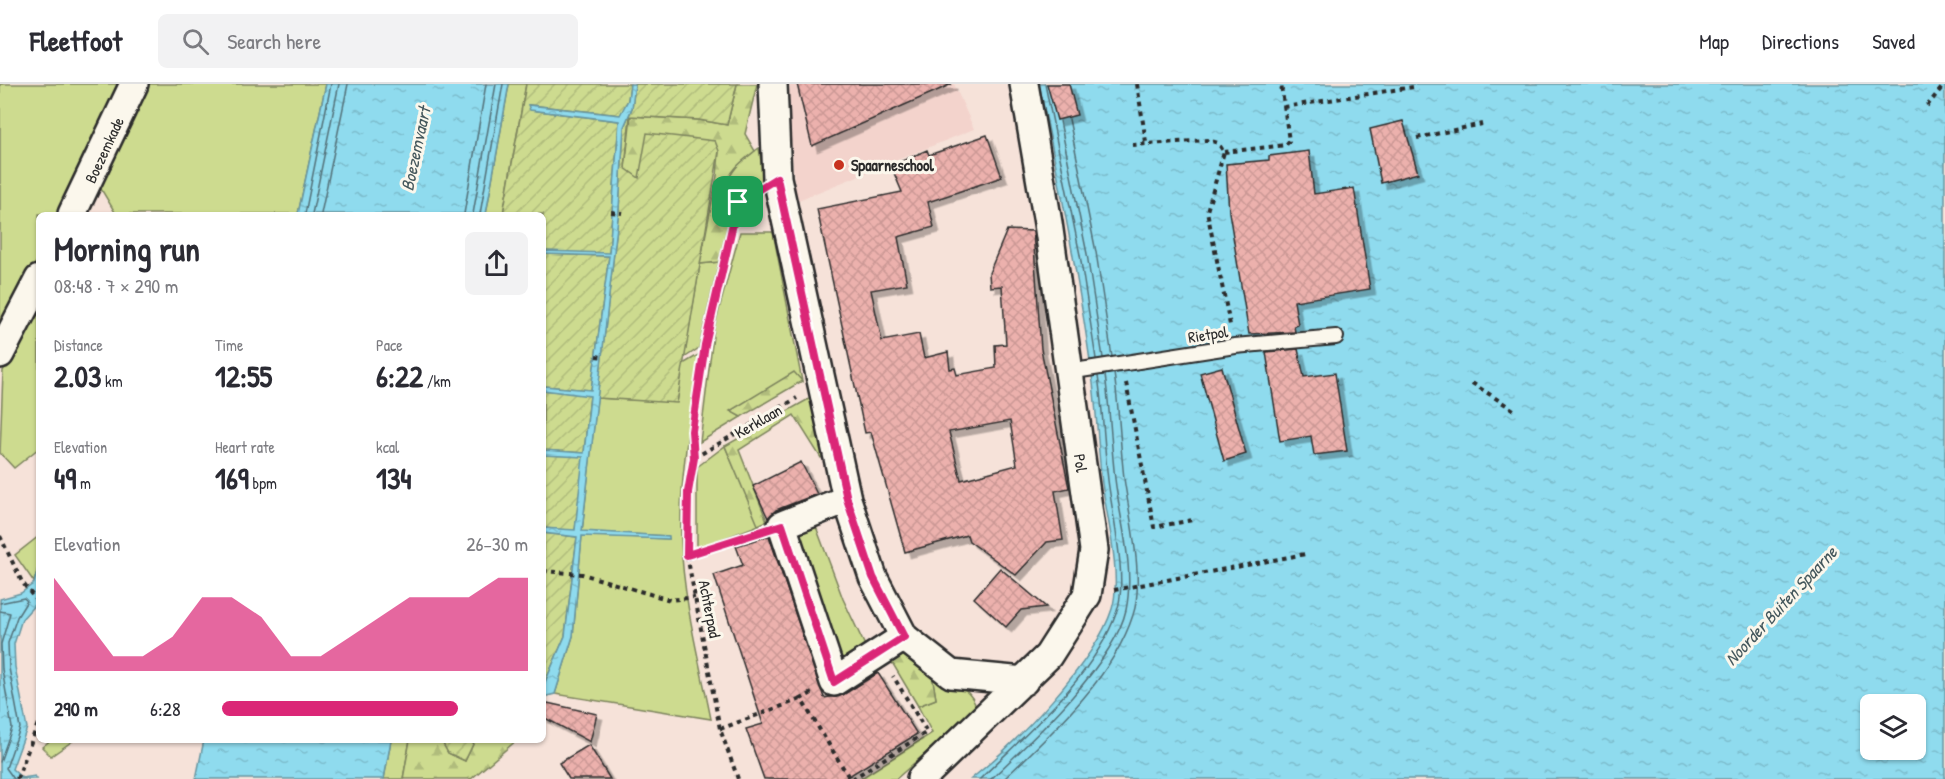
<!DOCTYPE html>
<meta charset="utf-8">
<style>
:root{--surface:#fff;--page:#f2f2f3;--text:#2b2b33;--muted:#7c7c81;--line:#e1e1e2;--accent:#db2777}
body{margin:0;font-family:"Patrick Hand",sans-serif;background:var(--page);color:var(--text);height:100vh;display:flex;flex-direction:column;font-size:22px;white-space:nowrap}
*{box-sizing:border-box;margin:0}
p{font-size:20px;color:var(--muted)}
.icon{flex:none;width:33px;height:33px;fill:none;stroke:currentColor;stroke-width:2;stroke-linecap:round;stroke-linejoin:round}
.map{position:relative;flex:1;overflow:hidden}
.details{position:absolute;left:36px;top:128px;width:510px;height:531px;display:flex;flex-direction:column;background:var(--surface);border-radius:9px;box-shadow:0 2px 4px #0004}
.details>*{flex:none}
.controls{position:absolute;left:1860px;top:610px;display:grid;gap:12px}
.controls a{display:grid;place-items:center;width:66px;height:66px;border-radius:9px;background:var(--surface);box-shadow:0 2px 4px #0004;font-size:30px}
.pin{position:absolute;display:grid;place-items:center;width:51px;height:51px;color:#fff;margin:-26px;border-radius:12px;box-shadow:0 3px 9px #0006}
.round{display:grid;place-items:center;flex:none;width:63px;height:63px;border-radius:9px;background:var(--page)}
.summary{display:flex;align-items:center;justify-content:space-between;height:102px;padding:0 18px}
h1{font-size:33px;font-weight:700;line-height:45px}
.stats{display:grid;grid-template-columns:repeat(3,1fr);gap:9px;height:102px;padding:6px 18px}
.stats div{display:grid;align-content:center}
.stats b{font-size:30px;font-weight:700}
.stats small{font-size:16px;font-weight:400}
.stats p{font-size:16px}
.chart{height:168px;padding:12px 18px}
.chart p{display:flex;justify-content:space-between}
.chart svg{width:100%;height:108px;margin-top:6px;fill:var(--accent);opacity:.7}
ul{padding:0 18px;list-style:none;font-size:20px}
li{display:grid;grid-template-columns:96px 72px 1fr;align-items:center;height:45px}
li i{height:15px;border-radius:8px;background:var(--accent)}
header{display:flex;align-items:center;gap:36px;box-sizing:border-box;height:84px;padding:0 30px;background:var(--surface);border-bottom:2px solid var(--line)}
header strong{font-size:28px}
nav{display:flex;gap:33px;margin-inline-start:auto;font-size:21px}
.search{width:420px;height:54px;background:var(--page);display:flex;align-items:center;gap:15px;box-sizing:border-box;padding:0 21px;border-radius:9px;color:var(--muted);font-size:22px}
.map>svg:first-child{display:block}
.built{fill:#f3d3cc}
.grass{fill:#cddb8f;stroke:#7c835d;stroke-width:1.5}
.forest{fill:url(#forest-firs);stroke:#7c835d;stroke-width:1.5}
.garden{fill:url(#garden-furrows);stroke:#7c835d;stroke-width:1.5}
.water{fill:url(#water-ripples);stroke:#6795a0;stroke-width:1.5;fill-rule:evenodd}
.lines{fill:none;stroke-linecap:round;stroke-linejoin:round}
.shore{stroke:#537179;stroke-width:1.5}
.building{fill:url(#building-cross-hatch);stroke:#2b2b2b;stroke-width:1.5;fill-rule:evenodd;filter:url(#shadow)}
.lane-casing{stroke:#2b2b2b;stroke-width:18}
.street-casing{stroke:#2b2b2b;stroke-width:32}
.path{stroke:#2b2b2b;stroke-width:4;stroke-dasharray:4.5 4.5;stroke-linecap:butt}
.lane{stroke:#fbf7ec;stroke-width:14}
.street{stroke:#fbf7ec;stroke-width:27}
.route-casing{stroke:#fff;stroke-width:12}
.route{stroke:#db2777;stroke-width:8}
.poi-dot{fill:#c8321e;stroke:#fbf7ec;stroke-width:2}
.labels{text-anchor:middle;stroke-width:6;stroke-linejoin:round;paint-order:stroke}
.street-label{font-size:16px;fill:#2b2b2b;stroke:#fbf7ec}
.poi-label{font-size:16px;font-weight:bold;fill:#2b2b2b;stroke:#fbf7ec;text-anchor:start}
.water-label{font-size:18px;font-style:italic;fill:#44575c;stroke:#fbf7ec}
</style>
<header>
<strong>Fleetfoot</strong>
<div class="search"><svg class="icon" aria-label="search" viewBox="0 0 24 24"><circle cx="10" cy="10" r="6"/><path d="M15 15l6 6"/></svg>Search here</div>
<nav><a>Map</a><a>Directions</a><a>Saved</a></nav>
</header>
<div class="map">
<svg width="1945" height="695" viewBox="0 0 1945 695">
<defs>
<pattern id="forest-firs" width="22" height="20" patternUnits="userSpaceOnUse" patternTransform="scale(1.5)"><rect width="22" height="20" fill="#cddb8f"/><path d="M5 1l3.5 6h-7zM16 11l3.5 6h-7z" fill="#b0bc7c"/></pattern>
<pattern id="garden-furrows" width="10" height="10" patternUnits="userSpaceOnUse" patternTransform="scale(1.5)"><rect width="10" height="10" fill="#cddb8f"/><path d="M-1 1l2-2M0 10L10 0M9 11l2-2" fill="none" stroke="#b0bc7c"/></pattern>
<pattern id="water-ripples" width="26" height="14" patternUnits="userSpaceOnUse" patternTransform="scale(1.5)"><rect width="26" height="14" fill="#8fdbee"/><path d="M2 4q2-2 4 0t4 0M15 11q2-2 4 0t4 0" fill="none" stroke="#7cbccc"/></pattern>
<pattern id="building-cross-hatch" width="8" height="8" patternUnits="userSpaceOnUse" patternTransform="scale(1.5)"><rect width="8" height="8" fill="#ecb1ad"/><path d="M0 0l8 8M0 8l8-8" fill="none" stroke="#cb9895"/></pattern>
<filter id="shadow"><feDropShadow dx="5.5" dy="5.5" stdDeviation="0" flood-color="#0004"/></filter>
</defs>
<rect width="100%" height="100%" fill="#f6e2d9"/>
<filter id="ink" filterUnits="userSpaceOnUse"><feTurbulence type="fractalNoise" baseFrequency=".0167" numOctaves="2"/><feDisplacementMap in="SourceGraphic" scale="12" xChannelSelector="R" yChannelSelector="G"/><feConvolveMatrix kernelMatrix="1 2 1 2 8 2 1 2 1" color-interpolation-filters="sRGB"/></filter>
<g filter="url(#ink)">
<path class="built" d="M 790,0 L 954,0 L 974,45 L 796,117 L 788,20 Z"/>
<path class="grass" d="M 0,0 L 123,0 L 59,130 L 39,130 L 39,172 L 0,256 Z
M 147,0 L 326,0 L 298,130 L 116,130 L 98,100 Z
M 509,0 L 526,0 L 503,130 L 486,130 Z
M 759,64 L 764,98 L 742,104 L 734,116 L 725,104 C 731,84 743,75 759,64 Z
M 740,148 L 773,148 L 802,297 L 794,289 L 731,327 L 741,333 L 700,358 L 714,244 Z
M 719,178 L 699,264 L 684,274 L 700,180 Z
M 39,215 L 39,364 L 14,384 L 0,369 L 3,287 Z
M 700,270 C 691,331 679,393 681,455 C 683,516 699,575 711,635 L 555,610 L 573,552 L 582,451 L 669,455 L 668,452 L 582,448 L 597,314 L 677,318 L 683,280 Z
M 725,362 L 759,441 L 697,465 L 697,383 Z
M 815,440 L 843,515 L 867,566 L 837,584 L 793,449 Z
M 39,452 L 39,481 L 34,498 L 15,471 Z
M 932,591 C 950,599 973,603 976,625 L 896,695 L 860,695 L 932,649 L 918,622 L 936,615 Z
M 391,656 L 410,656 L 403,695 L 384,695 Z"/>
<path class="forest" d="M 737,0 L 757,0 L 745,50 L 755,67 C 741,78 730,86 725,104 L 734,116 L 719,178 L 700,180 L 717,92 L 719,68 L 639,95 L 625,84 L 631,32 L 699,36 L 727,41 Z
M 794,288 L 802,297 L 741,333 L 730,327 Z
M 816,311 L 831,368 L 821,374 L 794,331 L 739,366 L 767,437 L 758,441 L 725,362 Z
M 900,560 L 932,591 L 936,615 L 918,622 L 887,570 Z
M 51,656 L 74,656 L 51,672 L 42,663 Z
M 410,656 L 441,656 L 448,669 L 465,677 L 475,656 L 517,656 L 471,695 L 403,695 Z"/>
<path class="garden" d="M 526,0 L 630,0 L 628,16 L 621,31 L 529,21 L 531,26 L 619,37 L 609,170 L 543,167 L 543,130 L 503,130 Z
M 635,0 L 737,0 L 727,41 L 699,36 L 630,32 L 625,84 L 639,94 L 647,49 L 715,57 L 719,67 L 677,319 L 597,314 L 619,125 L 624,43 L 632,24 Z
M 543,170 L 609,172 L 591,306 L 543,302 Z
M 543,306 L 590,311 L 584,369 L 543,366 Z
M 543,371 L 584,372 L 575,447 L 543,444 Z
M 543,449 L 577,453 L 565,552 L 543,603 Z
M 441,656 L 475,656 L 465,677 L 448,669 Z"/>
<path class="water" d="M 326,0 L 509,0 L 486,130 L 298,130 Z
M 630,0 L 635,0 L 632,24 L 624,43 L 619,125 L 582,447 L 669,452 L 669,455 L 582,452 L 573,552 L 555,610 L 543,613 L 543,603 L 565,552 L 577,453 L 543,449 L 543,444 L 575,446 L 583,373 L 543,371 L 543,366 L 584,369 L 590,312 L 543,306 L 543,302 L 591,306 L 609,172 L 543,170 L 543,167 L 609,169 L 619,37 L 530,26 L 528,21 L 620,31 L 628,16 Z
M 1039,0 L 1945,0 L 1945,695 L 971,695 C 1015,660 1095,579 1112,525 C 1122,492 1107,434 1102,399 C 1098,366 1097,332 1093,299 C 1080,199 1060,99 1039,0 ZM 1870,621 L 1916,621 L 1916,666 L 1870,666 Z
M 39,480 L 39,516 L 22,535 L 14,560 L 15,583 L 27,644 L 12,685 L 22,694 L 35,692 L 37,695 L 0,695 L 0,515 L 21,509 L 34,499 Z
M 204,656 L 391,656 L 384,695 L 196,695 Z"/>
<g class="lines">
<path class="shore" d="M 1045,0 L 1080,171 L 1096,275
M 1069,35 L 1096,168 L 1112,273
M 1060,37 L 1087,170 L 1103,274
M 305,130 L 331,0
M 312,130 L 339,0
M 321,130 L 348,0
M 464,130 L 486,0
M 473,130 L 496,0
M 480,130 L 503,0
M 0,519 L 24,514 L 27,517 L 17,533 L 8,559 L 9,584 L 20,644 L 6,684 L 14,695
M 0,527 L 10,529 L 1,560 L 2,585 L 12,644 L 0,678
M 980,695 C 1028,648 1095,592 1117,527 C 1128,495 1112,430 1108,396 C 1104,361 1103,326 1098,292
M 991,695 C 1031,657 1114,580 1126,526 C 1135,483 1120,437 1115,395 C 1111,360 1110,325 1105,291
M 1004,695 C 1051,650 1113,594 1133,531 C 1145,496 1129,431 1124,394 C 1120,359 1119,324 1114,289"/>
</g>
<path class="building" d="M 797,0 L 952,0 L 812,62 Z
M 1047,0 L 1069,0 L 1077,31 L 1057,36 Z
M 1403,37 L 1418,89 L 1381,99 L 1370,45 Z
M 987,51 L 1002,93 L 928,118 L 934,143 L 898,153 L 907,200 L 871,206 L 882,257 L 919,250 L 924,274 L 948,268 L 950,285 L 955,284 L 957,291 L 996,284 L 995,261 L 1006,260 L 1002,202 L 990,203 L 989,189 L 1007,146 L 1033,147 L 1041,265 L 1069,404 L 1055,407 L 1063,456 L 1047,458 L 1016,491 L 969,457 L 967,451 L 905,468 L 871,348 L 865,349 L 817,125 L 902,108 L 891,82 L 927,66 L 929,71 ZM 1010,337 L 1017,381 L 961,396 L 949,348 Z
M 1309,67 L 1314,110 L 1354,104 L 1370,205 L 1294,217 L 1298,241 L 1294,242 L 1295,248 L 1249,250 L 1229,128 L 1226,80 L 1269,76 L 1269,72 Z
M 1298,265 L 1304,293 L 1335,289 L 1347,367 L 1314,371 L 1311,352 L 1280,357 L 1266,268 Z
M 1222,283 L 1246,370 L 1224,377 L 1200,289 Z
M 801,378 L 817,410 L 776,426 L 768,434 L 753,402 Z
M 769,452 L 824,614 L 843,611 L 878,589 L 917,650 L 844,695 L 764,695 L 746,645 L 763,640 L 714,491 L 743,481 L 736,462 Z
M 1000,484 L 1046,523 L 1021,526 L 1006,543 L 974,514 Z
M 543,618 L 597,630 L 590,658 L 543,633 Z
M 589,661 L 599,677 L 610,695 L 569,695 L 559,679 Z"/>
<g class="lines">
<g class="lane-casing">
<path id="lane" d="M 1068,288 L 1235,262 L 1336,253"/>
</g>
<g class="street-casing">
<path id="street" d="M 773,0 L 777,94 L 847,415 L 873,493 L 904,553 L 951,590 L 1024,597
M 72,130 L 134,0
M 0,270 L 39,195
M 847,415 L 782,441 L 834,598 L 904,553
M 921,695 L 1048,572 L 1087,511 L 1094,466 L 1048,139 L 1024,0"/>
</g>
<path class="path" d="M 1137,0 L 1146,58
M 1927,22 L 1945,0
M 1284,23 L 1413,3 L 1412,0
M 1417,54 L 1482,40
M 1132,61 L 1208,56 L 1218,59 L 1224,68 L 1207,127 L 1230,241
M 1224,68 L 1286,61 L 1289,57 L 1281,0
M 611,128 L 622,129
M 596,272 L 603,273
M 1126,299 L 1154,443 L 1193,436
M 1472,299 L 1517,328
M 694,374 L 797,314
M 0,452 L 22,498 L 39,520
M 687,471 L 756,449
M 543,487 L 582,490 L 670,516 L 695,513
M 1114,506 L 1305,470
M 812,609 L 801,615 L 850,695
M 720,645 L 801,615
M 17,695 L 39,637
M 738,695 L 720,645 L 687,471 L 688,408 L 694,374 L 692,347 L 705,261 L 738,118 L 752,109
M 852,695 L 927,648 L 893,592"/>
<use href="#lane" class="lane"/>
<use href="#street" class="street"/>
</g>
</g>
<g class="lines" filter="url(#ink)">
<g class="route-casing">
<path id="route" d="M 777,94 L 847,415 L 873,493 L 904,553 L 834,598 L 782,441 L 687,471 L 688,408 L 694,374 L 692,347 L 705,261 L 738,118 Z"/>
</g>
<use href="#route" class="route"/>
</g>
<circle class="poi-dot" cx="839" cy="81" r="6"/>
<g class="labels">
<g class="street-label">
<text transform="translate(104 66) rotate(-65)" y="6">Boezemkade</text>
<text transform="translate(1208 250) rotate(-9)" y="6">Rietpol</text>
<text transform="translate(758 337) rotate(-30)" y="6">Kerklaan</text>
<text transform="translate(1081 379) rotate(82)" y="6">Pol</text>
<text transform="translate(710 525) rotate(79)" y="6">Achterpad</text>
</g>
<g class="poi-label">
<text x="851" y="87">Spaarneschool</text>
</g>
<g class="water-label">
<text transform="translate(416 65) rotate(-78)" y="6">Boezemvaart</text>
<text transform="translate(1781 522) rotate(-47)" y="6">Noorder Buiten Spaarne</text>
</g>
</g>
</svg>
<div class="controls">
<a><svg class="icon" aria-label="layers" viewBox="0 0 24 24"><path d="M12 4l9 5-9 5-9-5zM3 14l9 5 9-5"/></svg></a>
</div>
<div class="pin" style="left:738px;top:118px;background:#1e9e55"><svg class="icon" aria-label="arrive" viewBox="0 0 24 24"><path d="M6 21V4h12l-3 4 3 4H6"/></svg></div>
<section class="details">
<div class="summary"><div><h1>Morning run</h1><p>08:48 · 7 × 290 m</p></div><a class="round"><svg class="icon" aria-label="share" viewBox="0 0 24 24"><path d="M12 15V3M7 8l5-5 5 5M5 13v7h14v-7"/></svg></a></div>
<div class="stats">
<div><p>Distance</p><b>2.03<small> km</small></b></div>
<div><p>Time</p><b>12:55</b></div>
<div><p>Pace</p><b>6:22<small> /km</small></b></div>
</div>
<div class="stats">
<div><p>Elevation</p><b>49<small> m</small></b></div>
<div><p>Heart rate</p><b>169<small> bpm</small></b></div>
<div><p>kcal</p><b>134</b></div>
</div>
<div class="chart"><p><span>Elevation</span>26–30 m</p>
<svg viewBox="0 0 160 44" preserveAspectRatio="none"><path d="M0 44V6L10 22L20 38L30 38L40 30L50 14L60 14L70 22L80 38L90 38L100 30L110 22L120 14L130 14L140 14L150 6L160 6V44z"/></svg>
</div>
<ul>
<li><b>290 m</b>6:28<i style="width:77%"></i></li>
</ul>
</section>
</div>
